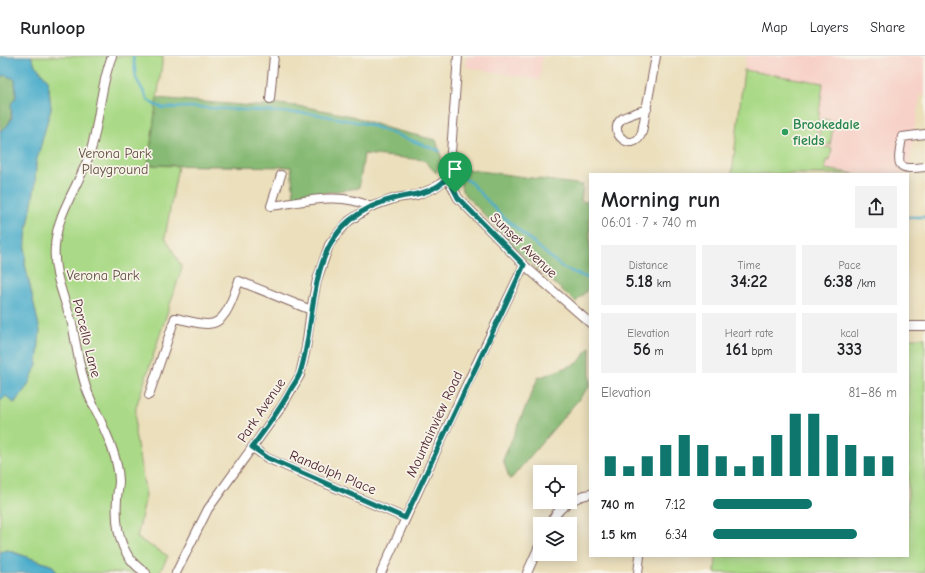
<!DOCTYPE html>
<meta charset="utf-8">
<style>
:root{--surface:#fff;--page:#f2f2f2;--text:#202124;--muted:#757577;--line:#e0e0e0;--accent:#0f766e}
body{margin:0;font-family:"Comic Neue",sans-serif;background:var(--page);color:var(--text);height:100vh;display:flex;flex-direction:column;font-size:15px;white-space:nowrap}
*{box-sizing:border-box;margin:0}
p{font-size:13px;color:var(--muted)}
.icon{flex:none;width:22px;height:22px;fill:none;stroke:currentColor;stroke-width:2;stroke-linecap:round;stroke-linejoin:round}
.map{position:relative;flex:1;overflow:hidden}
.side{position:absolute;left:589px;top:117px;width:320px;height:384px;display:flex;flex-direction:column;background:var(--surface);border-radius:0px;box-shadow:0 2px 10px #0003}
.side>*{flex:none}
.buttons{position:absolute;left:533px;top:409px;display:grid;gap:8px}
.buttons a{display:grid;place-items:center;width:44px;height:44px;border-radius:0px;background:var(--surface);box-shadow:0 2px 10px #0003;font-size:20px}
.pin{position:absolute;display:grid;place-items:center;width:34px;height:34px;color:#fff;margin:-41px -17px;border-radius:50% 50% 50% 0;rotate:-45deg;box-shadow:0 0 4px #0007}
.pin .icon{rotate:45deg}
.round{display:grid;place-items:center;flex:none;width:42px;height:42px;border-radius:0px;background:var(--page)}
.headline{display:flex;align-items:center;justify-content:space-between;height:68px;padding:0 12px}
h1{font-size:22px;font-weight:700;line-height:30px}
.figures{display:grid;grid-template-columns:repeat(3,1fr);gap:6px;height:68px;padding:4px 12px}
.figures div{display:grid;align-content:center;border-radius:0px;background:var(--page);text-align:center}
.figures b{font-size:17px;font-weight:700}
.figures small{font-size:11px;font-weight:400}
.figures p{font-size:11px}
.chart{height:112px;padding:8px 12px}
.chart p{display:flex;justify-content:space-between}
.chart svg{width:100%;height:72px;margin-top:4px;stroke:var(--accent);stroke-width:6}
ul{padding:0 12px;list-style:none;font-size:13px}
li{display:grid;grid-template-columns:64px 48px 1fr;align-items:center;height:30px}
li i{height:10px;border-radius:5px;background:var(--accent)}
header{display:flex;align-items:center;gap:24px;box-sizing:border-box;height:56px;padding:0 20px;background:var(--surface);border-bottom:1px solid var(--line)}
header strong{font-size:19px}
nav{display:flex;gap:22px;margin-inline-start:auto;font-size:14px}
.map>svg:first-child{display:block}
.built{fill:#f7d1c8}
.green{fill:#aada87;stroke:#7a7c59}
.forest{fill:#87ba74;stroke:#686c50}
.water{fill:#4cadcb;stroke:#4b667b}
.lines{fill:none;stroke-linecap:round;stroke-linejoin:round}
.stream{stroke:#4cadcb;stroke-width:2.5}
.minor-casing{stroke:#82625e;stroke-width:10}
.minor{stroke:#fff;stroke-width:8}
.route-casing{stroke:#fff;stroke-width:8}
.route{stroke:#0f766e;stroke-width:5}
.leisure-dot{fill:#2e9e5b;stroke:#f7f3e8;stroke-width:1.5}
.labels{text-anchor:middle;stroke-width:3.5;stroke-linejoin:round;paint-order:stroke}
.leisure-label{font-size:14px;font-weight:bold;fill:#27864d;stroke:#f7f3e8;text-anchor:start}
.park-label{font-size:14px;fill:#624e42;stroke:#f7f3e8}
.street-label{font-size:14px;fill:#4a1f2b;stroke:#f7f3e8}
</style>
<header>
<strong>Runloop</strong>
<nav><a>Map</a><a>Layers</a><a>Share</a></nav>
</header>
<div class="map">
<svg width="925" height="517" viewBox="0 0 925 517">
<rect width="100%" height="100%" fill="#f7f3e8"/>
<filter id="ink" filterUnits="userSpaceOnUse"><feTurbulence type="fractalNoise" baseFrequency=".025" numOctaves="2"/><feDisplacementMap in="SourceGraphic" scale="8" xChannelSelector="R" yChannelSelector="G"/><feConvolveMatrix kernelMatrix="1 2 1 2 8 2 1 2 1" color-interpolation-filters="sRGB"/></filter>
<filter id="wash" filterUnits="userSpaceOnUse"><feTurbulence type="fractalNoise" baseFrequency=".012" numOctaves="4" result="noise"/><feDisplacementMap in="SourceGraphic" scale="16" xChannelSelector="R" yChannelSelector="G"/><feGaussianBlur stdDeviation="0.9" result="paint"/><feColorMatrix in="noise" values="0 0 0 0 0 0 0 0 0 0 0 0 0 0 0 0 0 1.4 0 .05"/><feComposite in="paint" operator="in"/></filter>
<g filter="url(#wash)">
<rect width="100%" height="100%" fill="#ebdfbc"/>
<path class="built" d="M 466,0 L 542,0 L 540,24 L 466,11 Z
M 746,0 L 925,0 L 925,39 L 920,40 L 908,118 L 732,118 Z"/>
<path class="green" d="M 31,0 L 163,0 L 148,109 L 178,110 L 165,181 L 182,212 L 136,351 L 135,377 L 146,439 L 137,482 L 168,500 L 159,517 L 57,517 L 53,510 L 8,494 L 0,496 L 0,346 L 6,340 L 15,347 L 37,309 L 40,275 L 25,208 L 26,181 L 35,130 L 36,107 L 51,52 L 48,24 L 35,9 Z
M 744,14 L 823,27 L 815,90 L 832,92 L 830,105 L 826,104 L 825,113 L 855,118 L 732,118 Z
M 822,63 L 834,65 L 830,89 L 818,87 Z
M 908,282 L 925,282 L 925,517 L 715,517 L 716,500 L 908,500 Z"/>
<path class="forest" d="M 4,19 L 15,23 L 16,41 C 6,54 18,65 0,75 L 0,22 Z
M 157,42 L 253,50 L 265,50 L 268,47 L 306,51 L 352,60 L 390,73 L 436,84 L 442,103 L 436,117 L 424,104 L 364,98 L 359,132 L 294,141 L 291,111 L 148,109 Z
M 458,112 L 583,129 L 581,145 L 590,146 L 590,231 L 576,246 L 525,202 L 462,135 Z
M 590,291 L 590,330 L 510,424 L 503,404 L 538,322 L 578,307 Z"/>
<path class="water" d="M 0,0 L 31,0 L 35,9 L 48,24 L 51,52 L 36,107 L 35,130 L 26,181 L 25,208 L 40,275 L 37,309 L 27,331 L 14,347 L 6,340 L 0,346 L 0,75 L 7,70 L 12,62 L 11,48 L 16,41 L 15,23 L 4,19 L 0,22 Z
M 7,494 L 53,510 L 57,517 L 0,517 L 0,496 Z"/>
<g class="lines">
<path class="stream" d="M 133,0 L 136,22 L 148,44 L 155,49 L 164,52 L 190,51 L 315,58 L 367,68 L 440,95
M 460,119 L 471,127 L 500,158 L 563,212 L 590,223
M 908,161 L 925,161"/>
</g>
</g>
<g filter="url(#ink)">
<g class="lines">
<g class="minor-casing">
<path id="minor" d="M 112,0 C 100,30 100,63 91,94 C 81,127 57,155 55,190 C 53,213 61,233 68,255 C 70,260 72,266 73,272 C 77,294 80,316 88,337 C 99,364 118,395 119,425 C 119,431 117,437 117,443 C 115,471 119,501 146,517
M 270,43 L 274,0
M 647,53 C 639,56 630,58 623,62 C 604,75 634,100 642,76 L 656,0
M 925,78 L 902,81 C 898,108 893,115 925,111
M 281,119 L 271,150 C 302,146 342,135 370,151
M 447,123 L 452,130 L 458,142 L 524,209 L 590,267
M 908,270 L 925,270
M 149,339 L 175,262 C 185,264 197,268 207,268 C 227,269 233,239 239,225 L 311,254
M 252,391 L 267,402 L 405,462
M 549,468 C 558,453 572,441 590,438
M 176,517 L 208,453 L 282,350 L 300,319 L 306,292 L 311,254 L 317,224 L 329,189 L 339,176 L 349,165 L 370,151 L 396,142 L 417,139 L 434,132 L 447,123 L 450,110 L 458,0
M 381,517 L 463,336 L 524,209
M 527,517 L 540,488
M 638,517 L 640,500"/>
</g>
<use href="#minor" class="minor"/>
</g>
</g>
<g class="lines" filter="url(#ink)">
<g class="route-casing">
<path id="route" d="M 447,123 L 452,130 L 458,142 L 524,209 L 405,462 L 268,402 L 252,391 C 266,372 280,354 291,333 C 294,328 298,323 300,317 C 316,269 307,200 350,164 C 364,153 379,146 396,142 C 409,139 422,139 434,132 C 439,130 443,126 447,123 Z"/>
</g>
<use href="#route" class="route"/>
</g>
<circle class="leisure-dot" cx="785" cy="76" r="4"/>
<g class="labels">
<g class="leisure-label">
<text x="793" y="73">Brookedale<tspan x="793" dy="16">fields</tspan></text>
</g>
<g class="park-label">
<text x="115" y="102">Verona Park<tspan x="115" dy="16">Playground</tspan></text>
<text x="103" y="224">Verona Park</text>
</g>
<g class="street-label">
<text transform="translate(524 189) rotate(44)" y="5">Sunset Avenue</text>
<text transform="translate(87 282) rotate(76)" y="5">Porcello Lane</text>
<text transform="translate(261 354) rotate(-56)" y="5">Park Avenue</text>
<text transform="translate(434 368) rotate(-65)" y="5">Mountainview Road</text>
<text transform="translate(333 416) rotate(23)" y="5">Randolph Place</text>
</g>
</g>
</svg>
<div class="buttons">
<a><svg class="icon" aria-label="locate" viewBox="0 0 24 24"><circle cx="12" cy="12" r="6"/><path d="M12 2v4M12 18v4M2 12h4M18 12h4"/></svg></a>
<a><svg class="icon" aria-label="layers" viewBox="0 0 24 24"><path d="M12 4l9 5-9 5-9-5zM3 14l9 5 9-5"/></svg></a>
</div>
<div class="pin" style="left:455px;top:137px;background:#1e9e55"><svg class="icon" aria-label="arrive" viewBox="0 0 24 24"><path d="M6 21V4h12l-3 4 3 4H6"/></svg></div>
<section class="side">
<div class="headline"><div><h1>Morning run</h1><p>06:01 · 7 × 740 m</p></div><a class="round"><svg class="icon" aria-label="share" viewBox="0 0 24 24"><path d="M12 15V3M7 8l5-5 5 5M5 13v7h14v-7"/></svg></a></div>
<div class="figures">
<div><p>Distance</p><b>5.18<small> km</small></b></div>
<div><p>Time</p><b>34:22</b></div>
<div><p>Pace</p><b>6:38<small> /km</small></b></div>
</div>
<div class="figures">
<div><p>Elevation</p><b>56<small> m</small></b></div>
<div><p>Heart rate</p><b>161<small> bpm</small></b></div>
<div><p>kcal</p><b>333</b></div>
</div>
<div class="chart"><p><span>Elevation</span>81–86 m</p>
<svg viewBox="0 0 160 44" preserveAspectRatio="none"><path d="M5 44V32M15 44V38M25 44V32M35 44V25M45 44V19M55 44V25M65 44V32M75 44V38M85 44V32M95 44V19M105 44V6M115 44V6M125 44V19M135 44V25M145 44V32M155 44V32"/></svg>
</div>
<ul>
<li><b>740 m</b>7:12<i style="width:54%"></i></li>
<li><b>1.5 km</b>6:34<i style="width:78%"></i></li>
</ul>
</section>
</div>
